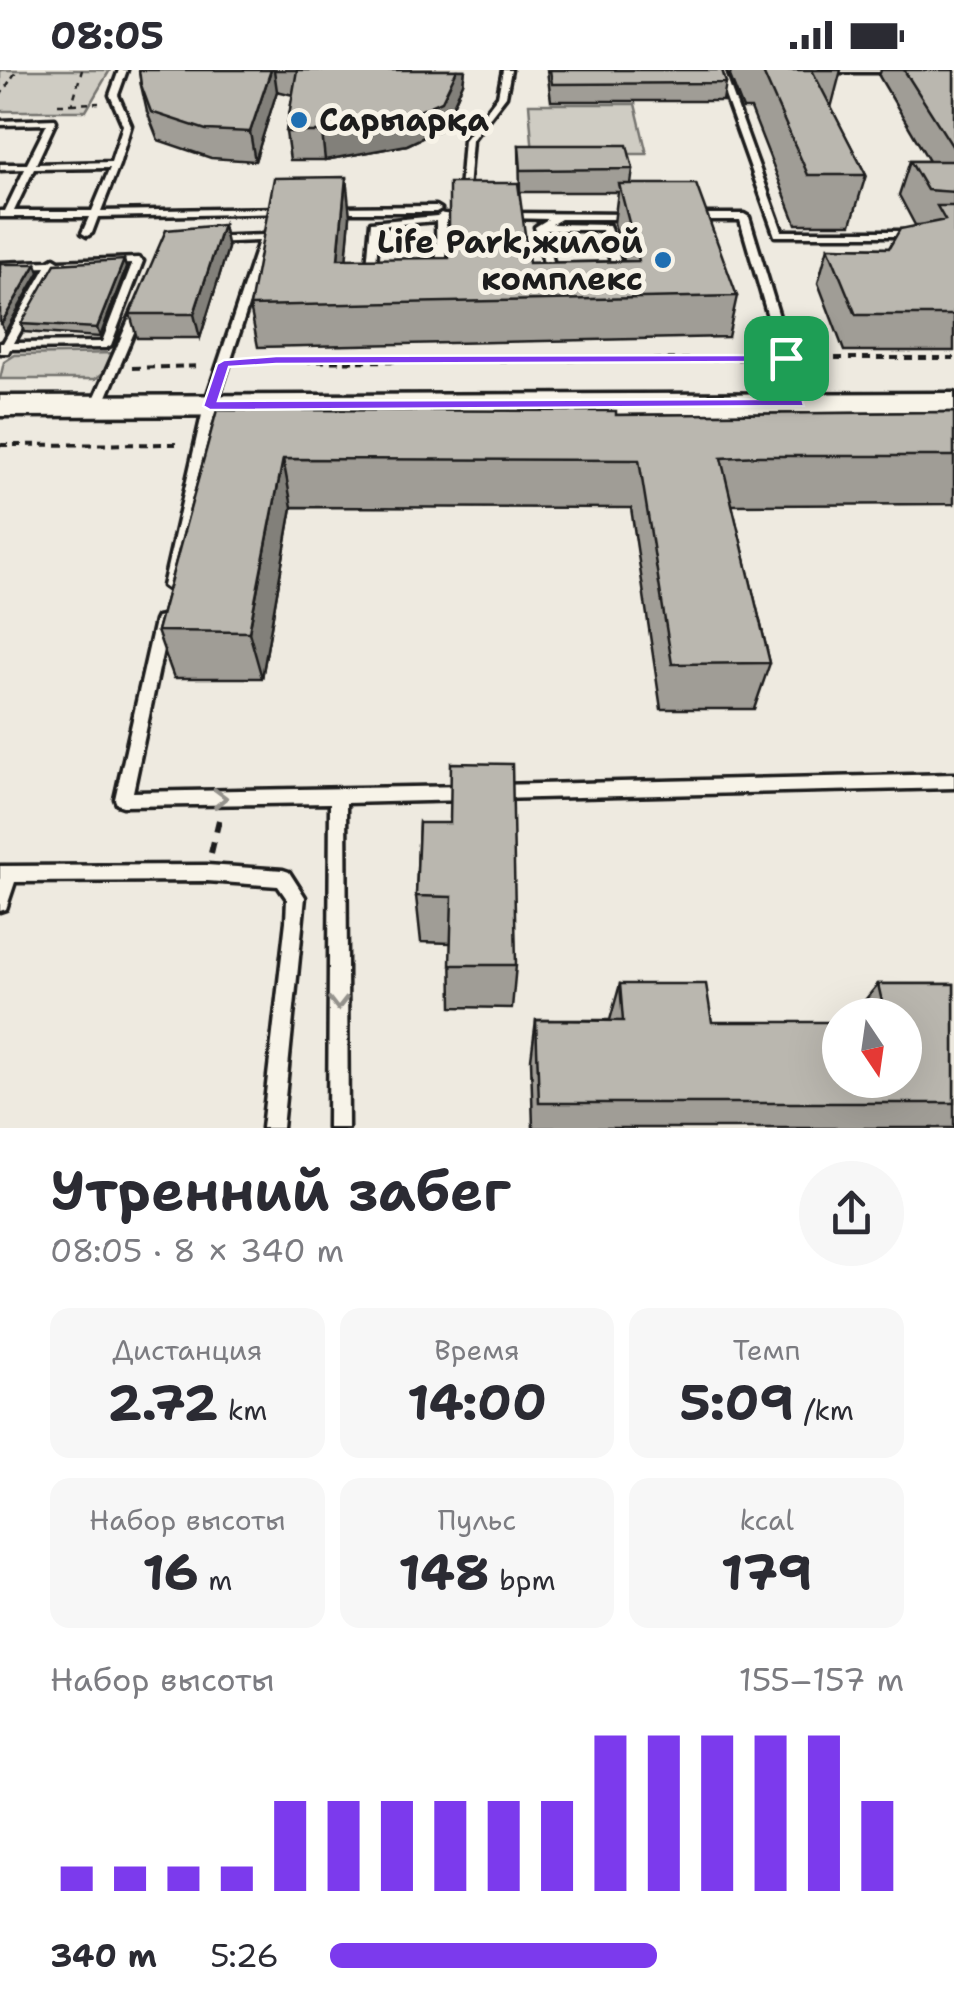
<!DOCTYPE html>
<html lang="ru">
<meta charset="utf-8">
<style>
:root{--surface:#fff;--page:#f7f7f7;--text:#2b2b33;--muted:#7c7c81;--accent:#7c3aed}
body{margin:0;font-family:"Shantell Sans",sans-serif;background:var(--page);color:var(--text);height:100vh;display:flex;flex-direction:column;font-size:38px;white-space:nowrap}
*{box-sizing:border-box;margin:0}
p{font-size:32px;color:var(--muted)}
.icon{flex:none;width:55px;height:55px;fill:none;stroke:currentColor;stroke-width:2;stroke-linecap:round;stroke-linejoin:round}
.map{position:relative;height:1058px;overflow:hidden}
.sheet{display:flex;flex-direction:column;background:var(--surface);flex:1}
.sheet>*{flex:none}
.needle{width:65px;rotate:167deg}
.buttons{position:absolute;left:822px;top:928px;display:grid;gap:20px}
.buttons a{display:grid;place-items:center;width:100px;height:100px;border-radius:50%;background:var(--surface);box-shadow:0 10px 40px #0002;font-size:50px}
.pin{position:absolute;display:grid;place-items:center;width:85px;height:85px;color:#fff;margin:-42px;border-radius:20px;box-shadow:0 5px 15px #0006}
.round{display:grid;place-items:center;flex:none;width:105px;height:105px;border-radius:52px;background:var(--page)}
.overview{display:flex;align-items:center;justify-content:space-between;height:170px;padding:0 50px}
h1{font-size:55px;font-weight:700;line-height:75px}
.figures{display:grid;grid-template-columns:repeat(3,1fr);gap:15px;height:170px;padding:10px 50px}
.figures div{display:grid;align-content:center;border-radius:20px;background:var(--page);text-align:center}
.figures b{font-size:50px;font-weight:700}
.figures small{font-size:28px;font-weight:400}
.figures p{font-size:28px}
.chart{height:280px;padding:20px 50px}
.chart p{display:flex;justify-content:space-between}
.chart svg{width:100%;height:180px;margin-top:10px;stroke:var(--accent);stroke-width:6}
ul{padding:0 50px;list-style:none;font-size:32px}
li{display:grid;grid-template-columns:160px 120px 1fr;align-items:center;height:75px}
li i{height:25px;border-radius:12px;background:var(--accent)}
.status{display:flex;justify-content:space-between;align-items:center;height:70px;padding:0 50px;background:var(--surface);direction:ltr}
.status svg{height:28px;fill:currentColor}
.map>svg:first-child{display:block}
.green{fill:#cfccc3;stroke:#767470;stroke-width:2.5}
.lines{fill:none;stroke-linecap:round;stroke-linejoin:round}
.lane-casing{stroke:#1c1c1c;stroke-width:7}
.secondary-casing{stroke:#1c1c1c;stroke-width:7}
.path-far2{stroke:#1c1c1c;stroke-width:2.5;stroke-dasharray:6 5;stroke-linecap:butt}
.path-far1{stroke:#1c1c1c;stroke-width:4;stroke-dasharray:8 6;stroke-linecap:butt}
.path{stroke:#1c1c1c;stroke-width:6;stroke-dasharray:12 10;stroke-linecap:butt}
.lane{fill:#f7f3e8;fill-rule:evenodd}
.secondary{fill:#f7f3e8;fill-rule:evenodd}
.wall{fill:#a09d96;stroke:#1c1c1c;stroke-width:2.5}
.shaded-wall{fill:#82807a;stroke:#1c1c1c;stroke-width:2.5}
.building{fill:#bab7af;stroke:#1c1c1c;stroke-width:2.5}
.oneway{stroke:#94928c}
.route{fill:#7c3aed;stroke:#fff;stroke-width:2.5;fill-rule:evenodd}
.poi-dot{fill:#1f6fb2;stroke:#f7f3e8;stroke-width:4}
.labels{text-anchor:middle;stroke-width:10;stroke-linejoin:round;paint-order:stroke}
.far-poi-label{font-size:32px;font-weight:bold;fill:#1c1c1c;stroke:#f7f3e8;text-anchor:start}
</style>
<div class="status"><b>08:05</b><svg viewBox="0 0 49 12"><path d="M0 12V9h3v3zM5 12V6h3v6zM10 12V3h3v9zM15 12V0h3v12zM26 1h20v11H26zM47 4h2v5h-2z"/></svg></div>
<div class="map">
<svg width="954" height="1058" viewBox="0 0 954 1058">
<rect width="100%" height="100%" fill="#eeeae0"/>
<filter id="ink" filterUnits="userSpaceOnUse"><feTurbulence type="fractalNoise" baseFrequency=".01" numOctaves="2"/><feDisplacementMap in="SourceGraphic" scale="20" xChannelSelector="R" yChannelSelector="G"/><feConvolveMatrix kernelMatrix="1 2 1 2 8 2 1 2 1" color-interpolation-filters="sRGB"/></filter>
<g filter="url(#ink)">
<path class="green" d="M 0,0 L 110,0 L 86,41 L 0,41 Z
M 529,34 L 635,34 L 647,84 L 533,84 Z
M 116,283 L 110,298 L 95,309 L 0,309 L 4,292 L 15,285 Z"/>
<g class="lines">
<g class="lane-casing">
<path id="lane" d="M 119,0 L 127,0 L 118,25 L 131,55 L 119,95 L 101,141 L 286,138 L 289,139 L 289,143 L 98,147 L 92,163 L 87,166 L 82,163 L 89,147 L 0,147 L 0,141 L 5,141 L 25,99 L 0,100 L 0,94 L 27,94 L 47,54 L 0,55 L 0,51 L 55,49 L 56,51 L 36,94 L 111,92 L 123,55 L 110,25 ZM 110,98 L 92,141 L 14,141 L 34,99 Z
M 503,0 L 511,0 L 506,26 L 472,70 L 467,132 L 459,134 L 464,70 L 498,26 Z
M 716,0 L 724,0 L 782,161 L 913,161 L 916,162 L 916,166 L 775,166 Z
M 821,0 L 902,0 L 898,2 L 825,2 Z
M 333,137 L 436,136 L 441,139 L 436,142 L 330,142 L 328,140 Z
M 441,143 C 450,147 462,140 470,146 L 465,149 L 446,150 L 446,207 L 437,205 L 436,151 L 379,156 L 375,206 L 366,208 L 371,152 L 437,146 Z
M 507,143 L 633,144 L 633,148 L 630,149 L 561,149 L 552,154 L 609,155 L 626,210 L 621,213 L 616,210 L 602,160 L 545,160 L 557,207 L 548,209 L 535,157 L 548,149 L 504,148 L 504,144 Z
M 744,144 L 749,147 L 805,333 L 803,336 L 795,336 L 793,333 L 740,150 L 692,150 L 687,147 L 692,144 Z
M 265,165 L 270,168 L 216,336 L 177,516 L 170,521 L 163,516 L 204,336 L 259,171 L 207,173 L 202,170 L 207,167 Z
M 54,188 L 59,191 L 138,188 L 143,191 L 111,275 L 106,278 L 10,279 L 8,283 L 0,283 L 0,273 L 3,273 L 46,197 L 0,199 L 0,193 L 49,191 ZM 132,194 L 102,272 L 14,273 L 56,197 Z
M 140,233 L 145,236 L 103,336 L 101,339 L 93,339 L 91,336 L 135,236 Z
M 162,546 L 167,547 L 169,551 L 133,722 L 468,716 L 474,718 L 476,723 L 474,728 L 468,730 L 346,733 L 348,1058 L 328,1058 L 330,733 L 123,736 L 117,734 L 115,729 L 155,551 L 157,547 Z
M 954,704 L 954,718 L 495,729 L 489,727 L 487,722 L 489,717 L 495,715 Z
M 207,795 L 283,800 L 289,802 L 305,827 L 282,1058 L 262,1058 L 286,851 L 287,829 L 278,816 L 207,811 L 15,812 L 6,839 L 0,841 L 0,796 Z"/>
</g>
<g class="secondary-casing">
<path id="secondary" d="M 954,323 L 954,343 L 0,346 L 0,326 Z"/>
</g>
<path class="path-far2" d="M 0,26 L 17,0
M 58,34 L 72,34 L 82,0
M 72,34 L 99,33"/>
<path class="path-far1" d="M 807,288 L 954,288
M 247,292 L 766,289
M 132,298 L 201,296
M 0,375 L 182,374"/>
<path class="path" d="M 211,783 L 219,750"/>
<use href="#lane" class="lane"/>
<use href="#secondary" class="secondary"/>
</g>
<path class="wall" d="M 139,0 L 465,0 L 463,13 L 443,58 L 407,75 L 325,90 L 290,90 L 286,62 L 293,25 L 277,21 L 255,91 L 211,88 L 158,70 L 147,42 L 141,15 Z
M 547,0 L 722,0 L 726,13 L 723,31 L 551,31 Z
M 731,0 L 841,0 L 831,38 L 866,105 L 851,154 L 796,154 L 751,39 L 743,39 L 730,6 Z
M 881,0 L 954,0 L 954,281 L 844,281 L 818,213 L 828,177 L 889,178 L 920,155 L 915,155 L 899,125 L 910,91 L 929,91 L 879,6 Z
M 519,75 L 633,99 L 631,114 L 737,226 L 728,267 L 258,277 L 250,236 L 350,146 L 346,189 L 529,193 L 624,191 L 614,153 L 618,122 L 520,122 Z
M 228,178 L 200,268 L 137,268 L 130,244 Z
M 126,198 L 100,267 L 24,262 L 21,254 Z
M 217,340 L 616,345 L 954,342 L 954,434 L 732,435 L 770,593 L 754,639 L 661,639 L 631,438 L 292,437 L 262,608 L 174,608 L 157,561 Z
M 419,753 L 516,895 L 512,938 L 452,937 L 451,873 L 421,872 L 416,826 Z
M 620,914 L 712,952 L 840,1010 L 905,945 L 853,945 L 878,914 L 954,914 L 954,1058 L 533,1058 L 531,989 L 536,950 L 610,950 Z"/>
<path class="shaded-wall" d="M 271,0 L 274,0 L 277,21 L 255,91 L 250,62 Z
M 457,0 L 465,0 L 463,13 L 443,58 L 407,75 L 325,90 L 322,62 Z
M 346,107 L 350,146 L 343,229 L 338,189 Z
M 223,155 L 228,178 L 200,268 L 194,244 Z
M 124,190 L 126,198 L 100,267 L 97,258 Z
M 36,194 L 39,202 L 5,262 L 1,254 Z
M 283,389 L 292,437 L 262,608 L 249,562 Z"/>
<path class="building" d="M 139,0 L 271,0 L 250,62 L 206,60 L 151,42 L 141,15 Z
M 297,0 L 457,0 L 442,31 L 406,47 L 322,62 L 286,62 Z
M 550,0 L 722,0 L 726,13 L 552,14 Z
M 762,0 L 812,0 L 866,105 L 808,105 Z
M 904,0 L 954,0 L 954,79 Z
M 519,75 L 627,75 L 633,99 L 521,100 Z
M 910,91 L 954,91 L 954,122 L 927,120 Z
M 346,107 L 338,189 L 449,188 L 449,113 L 518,113 L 529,193 L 639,191 L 619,114 L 696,114 L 737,226 L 250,236 L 274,108 Z
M 937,136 L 954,136 L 954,245 L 856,245 L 828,177 L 889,178 L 900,159 L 945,150 Z
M 223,155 L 194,244 L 130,244 L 166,160 Z
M 124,190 L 97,258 L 21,254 L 55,194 Z
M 0,194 L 36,194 L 1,254 L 0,254 Z
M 217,340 L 616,341 L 616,345 L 954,342 L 954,386 L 759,386 L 721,388 L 770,593 L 672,594 L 639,390 L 283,389 L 249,562 L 157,561 Z
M 451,693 L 512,694 L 516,895 L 450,895 L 452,827 L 416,826 L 419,753 L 450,753 Z
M 620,914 L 706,914 L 712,952 L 840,952 L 840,1010 L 905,1010 L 905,945 L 885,945 L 878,914 L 954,914 L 954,1033 L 539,1033 L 536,950 L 623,951 Z"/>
<defs><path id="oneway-chevron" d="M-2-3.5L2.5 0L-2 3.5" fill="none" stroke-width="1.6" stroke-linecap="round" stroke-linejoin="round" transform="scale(2.5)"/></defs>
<g class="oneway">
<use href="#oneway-chevron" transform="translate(220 728) rotate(-1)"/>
<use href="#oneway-chevron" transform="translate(338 933) rotate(90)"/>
</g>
</g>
<path class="route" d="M 786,285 L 792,288 L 804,336 L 210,340 L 203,336 L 217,294 L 224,290 L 276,286 ZM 781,292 L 791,329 L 218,331 L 229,297 L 276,294 Z"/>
<g class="poi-dot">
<circle cx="299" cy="50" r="10"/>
<circle cx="663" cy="190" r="10"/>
</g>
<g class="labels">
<g class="far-poi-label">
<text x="319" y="61">Сарыарқа</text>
<text x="643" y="183" text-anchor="end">Life Park,жилой<tspan x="643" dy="37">комплекс</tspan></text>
</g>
</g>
</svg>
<div class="buttons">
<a><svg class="needle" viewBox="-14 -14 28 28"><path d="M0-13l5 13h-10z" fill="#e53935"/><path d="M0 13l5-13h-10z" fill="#7c7c81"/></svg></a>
</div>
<div class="pin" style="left:786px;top:288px;background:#1e9e55"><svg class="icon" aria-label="arrive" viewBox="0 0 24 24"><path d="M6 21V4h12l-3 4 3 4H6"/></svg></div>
</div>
<section class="sheet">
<div class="overview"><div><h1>Утренний забег</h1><p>08:05 · 8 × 340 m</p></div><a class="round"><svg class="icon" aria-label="share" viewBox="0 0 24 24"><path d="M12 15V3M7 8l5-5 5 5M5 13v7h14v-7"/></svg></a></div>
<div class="figures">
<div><p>Дистанция</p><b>2.72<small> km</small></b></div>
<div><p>Время</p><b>14:00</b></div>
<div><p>Темп</p><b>5:09<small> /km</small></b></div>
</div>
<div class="figures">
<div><p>Набор высоты</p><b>16<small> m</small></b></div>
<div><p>Пульс</p><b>148<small> bpm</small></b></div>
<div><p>kcal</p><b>179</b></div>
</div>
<div class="chart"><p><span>Набор высоты</span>155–157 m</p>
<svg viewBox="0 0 160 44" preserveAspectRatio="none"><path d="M5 44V38M15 44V38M25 44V38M35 44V38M45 44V22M55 44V22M65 44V22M75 44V22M85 44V22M95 44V22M105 44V6M115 44V6M125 44V6M135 44V6M145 44V6M155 44V22"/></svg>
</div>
<ul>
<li><b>340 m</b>5:26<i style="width:57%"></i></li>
</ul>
</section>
